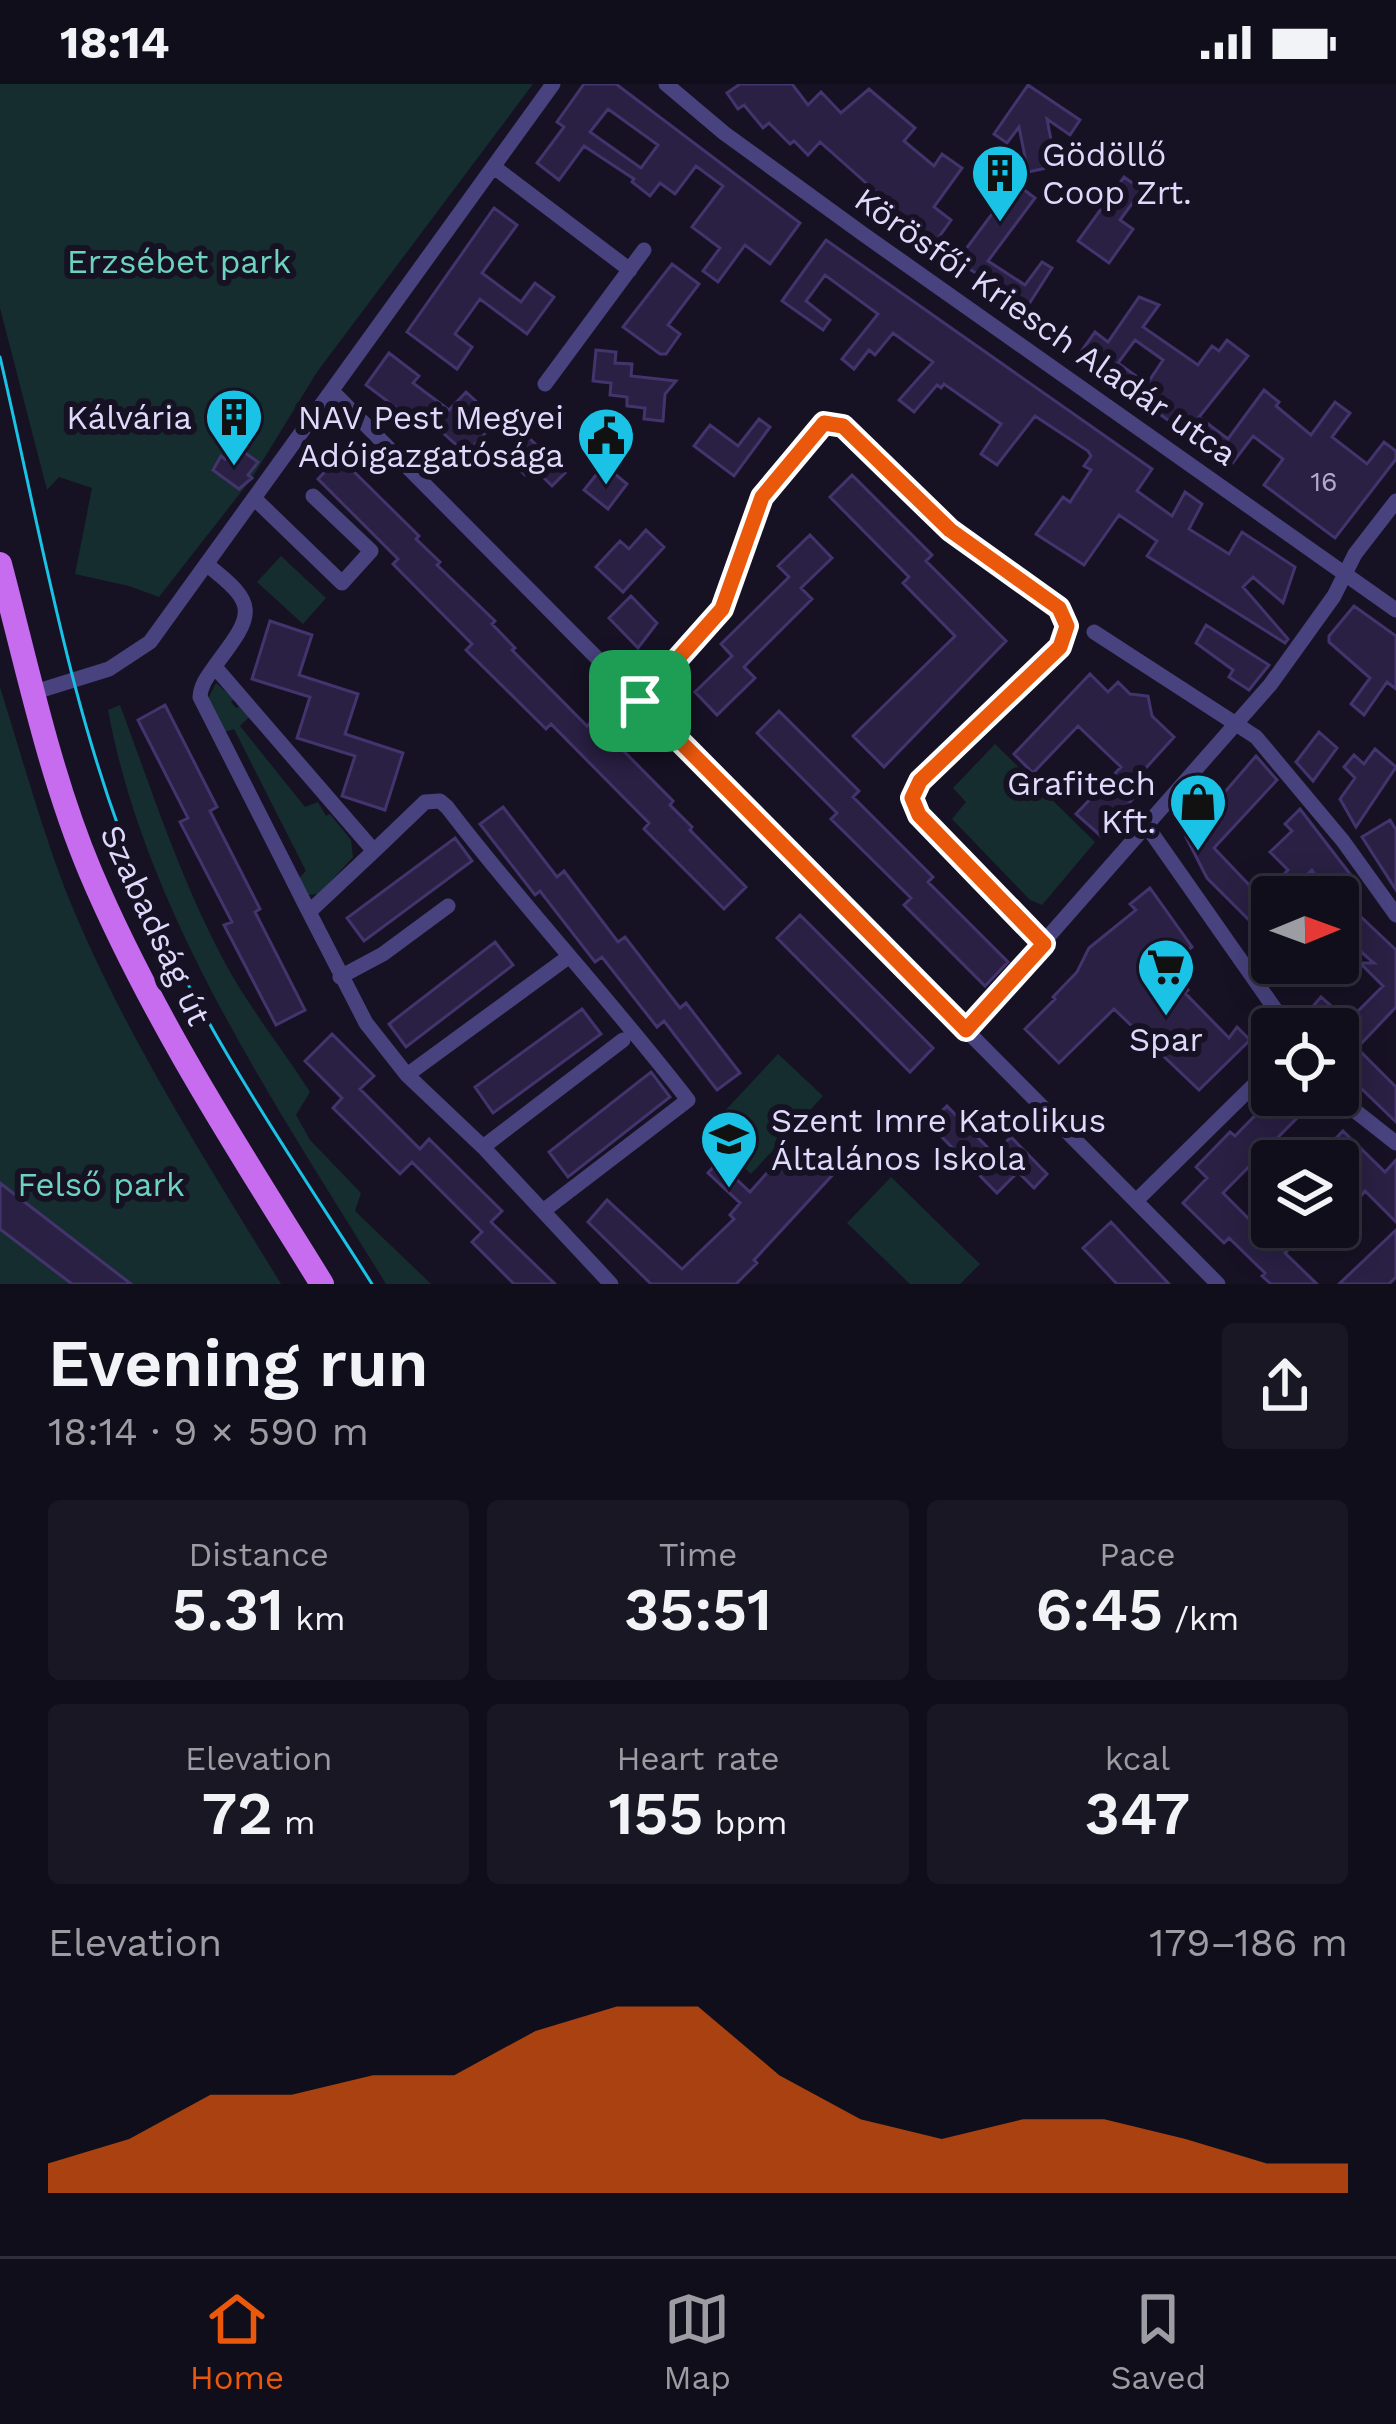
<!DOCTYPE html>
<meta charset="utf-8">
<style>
:root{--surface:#100e1b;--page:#191724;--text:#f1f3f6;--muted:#9c9ca3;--line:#302e3a;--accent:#ea580c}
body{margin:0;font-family:"Work Sans",sans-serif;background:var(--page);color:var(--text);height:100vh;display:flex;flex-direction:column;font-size:45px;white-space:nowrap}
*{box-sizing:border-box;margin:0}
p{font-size:39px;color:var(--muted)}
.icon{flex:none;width:66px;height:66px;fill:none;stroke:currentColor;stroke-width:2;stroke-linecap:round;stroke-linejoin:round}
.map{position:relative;height:1200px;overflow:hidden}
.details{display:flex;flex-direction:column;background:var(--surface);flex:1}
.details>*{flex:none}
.needle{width:78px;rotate:89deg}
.buttons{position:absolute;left:1251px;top:792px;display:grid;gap:24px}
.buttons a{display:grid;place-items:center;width:108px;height:108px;border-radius:12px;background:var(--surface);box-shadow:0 6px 30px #0003,0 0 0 3px var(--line);font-size:60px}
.pin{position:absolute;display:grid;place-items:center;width:102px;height:102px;color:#fff;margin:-51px;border-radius:24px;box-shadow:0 6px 18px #0006}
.round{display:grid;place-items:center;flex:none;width:126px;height:126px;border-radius:12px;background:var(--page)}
.overview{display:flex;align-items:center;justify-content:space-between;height:204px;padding:0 48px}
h1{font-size:66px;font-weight:600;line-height:90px}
.figures{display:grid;grid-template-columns:repeat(3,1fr);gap:18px;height:204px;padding:12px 48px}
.figures div{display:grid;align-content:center;border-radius:12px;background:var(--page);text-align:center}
.figures b{font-size:60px;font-weight:600}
.figures small{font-size:33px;font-weight:400}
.figures p{font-size:33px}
.chart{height:336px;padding:24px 48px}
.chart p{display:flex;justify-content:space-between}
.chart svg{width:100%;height:216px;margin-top:12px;fill:var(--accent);opacity:.7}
.status{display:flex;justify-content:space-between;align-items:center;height:84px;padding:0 60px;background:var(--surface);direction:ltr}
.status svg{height:33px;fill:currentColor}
.tabs{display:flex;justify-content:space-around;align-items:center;height:168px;border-top:3px solid var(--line);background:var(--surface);font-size:33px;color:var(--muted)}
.tabs a{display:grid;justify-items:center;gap:6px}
.tabs .current{color:var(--accent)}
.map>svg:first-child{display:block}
.green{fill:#152d2e}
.building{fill:#292043;stroke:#43346d;stroke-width:3;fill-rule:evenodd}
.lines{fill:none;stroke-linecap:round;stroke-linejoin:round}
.street{stroke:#48427e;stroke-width:15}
.primary{stroke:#c76cef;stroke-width:24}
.tram{stroke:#1ac3e6;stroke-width:3}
.route-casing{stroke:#fff;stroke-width:24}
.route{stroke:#ea580c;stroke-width:15}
.labels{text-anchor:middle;stroke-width:12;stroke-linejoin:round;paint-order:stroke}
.number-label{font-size:27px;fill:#b2abcd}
.poi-label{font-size:33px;fill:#dfd9fb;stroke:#161224;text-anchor:end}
.park-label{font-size:33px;fill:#6dd3c1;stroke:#161224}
.street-label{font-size:33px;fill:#dfd9fb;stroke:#161224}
</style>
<div class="status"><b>18:14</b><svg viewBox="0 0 49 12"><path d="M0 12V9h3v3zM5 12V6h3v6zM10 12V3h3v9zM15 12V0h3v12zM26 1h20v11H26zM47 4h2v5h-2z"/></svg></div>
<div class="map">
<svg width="1396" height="1200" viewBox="0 0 1396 1200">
<rect width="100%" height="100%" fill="#161224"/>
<path class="green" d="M 0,0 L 533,0 L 317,288 L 252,394 L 159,513 L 129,502 L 75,490 L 92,404 L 59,393 L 47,406 L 0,224 Z
M 281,472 L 326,514 L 303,540 L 257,498 Z
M 216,599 L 234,615 L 231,618 L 236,624 L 240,622 L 249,633 L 240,642 L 305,723 L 318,718 L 326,732 L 330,730 L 351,756 L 353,773 L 319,810 L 308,811 L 301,804 L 301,795 L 297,796 L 306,787 L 234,645 L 225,648 L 208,615 Z
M 0,603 C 21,670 40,739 65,805 C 121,945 203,1072 281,1200 L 0,1200 Z
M 120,621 C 152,707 181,797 224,877 C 249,924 282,964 310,1008 L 296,1031 L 310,1056 L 361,1109 L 355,1127 L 431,1200 L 386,1200 C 278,1024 146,832 108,626 Z
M 995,660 L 1095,758 L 1042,821 L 1030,816 L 952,735 L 966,718 L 953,704 Z
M 778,970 L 823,1012 L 751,1090 L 706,1047 Z
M 891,1093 L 980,1180 L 960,1200 L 910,1200 L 847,1139 Z"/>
<path class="building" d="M 584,0 L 616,0 L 800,139 L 770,180 L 745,161 L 718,198 L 703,187 L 720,164 L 692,143 L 723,102 L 696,82 L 675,110 L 660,99 L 650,112 L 632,98 L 634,95 L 584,62 L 559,96 L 537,79 L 564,43 L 557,38 ZM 608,25 L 658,61 L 641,84 L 590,48 Z
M 740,0 L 792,0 L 808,21 L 821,8 L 841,29 L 869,5 L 915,44 L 904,57 L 934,82 L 942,70 L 962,84 L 934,123 L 951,136 L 934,160 L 896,133 L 893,123 L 820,58 L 808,71 L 794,57 L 790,60 L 769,39 L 763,44 L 744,21 L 738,25 L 727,9 Z
M 1028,1 L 1080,36 L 1070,51 L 1047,35 L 1056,82 L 1028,88 L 1019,43 L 1007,59 L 994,50 Z
M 1124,93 L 1142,106 L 1120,136 L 1133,145 L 1109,179 L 1078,157 Z
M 1015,99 L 1035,114 L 988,177 L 1025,201 L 1042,178 L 1052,184 L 1022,231 L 998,216 L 1004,207 L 957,177 Z
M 494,124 L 517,141 L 482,189 L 521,218 L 535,199 L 554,213 L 527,250 L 480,215 L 455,250 L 472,263 L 457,285 L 407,248 Z
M 826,156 L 1152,385 L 1137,407 L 1172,432 L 1185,408 L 1202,420 L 1189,445 L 1229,470 L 1242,448 L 1295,483 L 1283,519 L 1253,493 L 1243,503 L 1288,555 L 1285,559 L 1147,472 L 1157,457 L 1119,431 L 1084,481 L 1036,450 L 1063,413 L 1070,418 L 1091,386 L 1084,382 L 1091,372 L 1088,367 L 1035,332 L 997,381 L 981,370 L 1001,340 L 944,300 L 941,304 L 937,301 L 914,328 L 899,316 L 933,278 L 893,249 L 875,271 L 869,266 L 854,285 L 842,275 L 878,230 L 825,191 L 806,217 L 830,236 L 823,246 L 782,217 Z
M 672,180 L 699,200 L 668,241 L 680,250 L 666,270 L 660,270 L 623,243 Z
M 1139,213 L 1159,221 L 1143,243 L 1198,281 L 1212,262 L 1219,267 L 1227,256 L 1248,272 L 1199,333 L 1228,355 L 1264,306 L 1279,318 L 1276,322 L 1311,351 L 1335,318 L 1350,329 L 1332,353 L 1367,380 L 1384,358 L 1396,367 L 1396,375 L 1335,454 L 1264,401 L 1283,375 L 1253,352 L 1231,381 L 1078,272 L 1095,248 L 1108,258 ZM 1135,256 L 1163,276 L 1147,300 L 1118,279 Z
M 596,266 L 616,268 L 615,279 L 632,280 L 631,292 L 676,297 L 665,310 L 663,337 L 644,335 L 645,324 L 627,322 L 627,313 L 610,311 L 611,299 L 593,297 Z
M 389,269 L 419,292 L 413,299 L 449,326 L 466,308 L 492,332 L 484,339 L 490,344 L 466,370 L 429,336 L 423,344 L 366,301 Z
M 759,335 L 770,343 L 734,392 L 694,362 L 710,341 L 738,362 Z
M 526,351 L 565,389 L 552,402 L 533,383 L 525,391 L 505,371 Z
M 234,361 L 258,378 L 248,391 L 252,394 L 239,405 L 213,386 L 221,372 L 225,375 Z
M 339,373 L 419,452 L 416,455 L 440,478 L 437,481 L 495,537 L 492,540 L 515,564 L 512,566 L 587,642 L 593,636 L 673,717 L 670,721 L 692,743 L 690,746 L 746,803 L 724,825 L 644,745 L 649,739 L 551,640 L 546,645 L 466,566 L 472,560 L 393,480 L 398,475 L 318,395 Z
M 604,381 L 627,400 L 608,425 L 584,406 Z
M 852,391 L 932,471 L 926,477 L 1006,557 L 884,683 L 853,652 L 955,552 L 903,499 L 909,493 L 830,413 Z
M 646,446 L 664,463 L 623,508 L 596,483 L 620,457 L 629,465 Z
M 810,451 L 832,474 L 801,504 L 812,515 L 744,583 L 755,594 L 717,631 L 695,608 L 732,572 L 721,560 L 789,493 L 778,482 Z
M 631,512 L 657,539 L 638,564 L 609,534 Z
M 1354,522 L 1396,552 L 1396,605 L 1387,598 L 1364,631 L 1351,620 L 1370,594 L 1329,558 L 1329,552 Z
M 270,537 L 312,551 L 299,591 L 358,610 L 345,650 L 403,669 L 385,726 L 342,712 L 355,672 L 297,654 L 310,613 L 252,595 Z
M 1206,541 L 1269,581 L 1249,606 L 1229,593 L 1233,586 L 1196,559 Z
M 1090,590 L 1108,608 L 1118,598 L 1130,610 L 1148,612 L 1152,632 L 1174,653 L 1135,696 L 1143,703 L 1101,752 L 1076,730 L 1121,683 L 1078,642 L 1033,689 L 1014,670 Z
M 165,621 L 217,723 L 210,727 L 260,825 L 255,828 L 305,926 L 276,941 L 224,841 L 232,838 L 180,738 L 188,734 L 138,636 Z
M 779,627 L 859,707 L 853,713 L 933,793 L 928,798 L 1008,878 L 985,902 L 904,821 L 911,814 L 831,735 L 837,729 L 757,649 Z
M 1319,648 L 1337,664 L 1313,697 L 1296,678 Z
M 1375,665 L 1396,683 L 1356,743 L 1340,715 L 1355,694 L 1344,683 L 1354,671 L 1364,680 Z
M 1256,672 L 1277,696 L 1214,764 L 1272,825 L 1272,859 L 1207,794 L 1186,753 Z
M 503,723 L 557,793 L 564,787 L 618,858 L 625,853 L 680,924 L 686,919 L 740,989 L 717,1006 L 664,937 L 657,943 L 602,873 L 595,878 L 540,807 L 535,811 L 480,740 Z
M 1300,725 L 1360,803 L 1340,813 L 1396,866 L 1396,923 L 1357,964 L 1396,1003 L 1396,1038 L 1338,982 L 1338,945 L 1309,945 L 1297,931 L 1309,927 L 1321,913 L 1348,937 L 1383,902 L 1360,879 L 1374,879 L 1338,848 L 1338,813 L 1330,813 L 1312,786 L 1292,805 L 1281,793 L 1288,786 L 1270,768 L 1292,747 L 1285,740 Z
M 1390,736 L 1396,746 L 1396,806 L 1362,753 Z
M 455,754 L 472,777 L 364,857 L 347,834 Z
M 1150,804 L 1192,863 L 1173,878 L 1185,891 L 1181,898 L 1188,906 L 1185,909 L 1229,954 L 1237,943 L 1250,956 L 1199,1006 L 1114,925 L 1059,979 L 1025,945 L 1055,915 L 1053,913 L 1077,888 L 1089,864 L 1136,826 L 1130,820 Z
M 800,831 L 933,964 L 910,988 L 777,854 Z
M 495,858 L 513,881 L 406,963 L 389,940 Z
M 582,925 L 601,950 L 493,1029 L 475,1003 Z
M 332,950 L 374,992 L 360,1005 L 420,1065 L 429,1055 L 502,1127 L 491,1138 L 555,1200 L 514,1200 L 472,1158 L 482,1148 L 412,1078 L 400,1090 L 333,1024 L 342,1014 L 305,977 Z
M 651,988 L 670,1013 L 568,1093 L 549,1068 Z
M 1275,1011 L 1299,1032 L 1223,1109 L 1248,1134 L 1253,1130 L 1289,1165 L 1285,1169 L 1317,1200 L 1271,1200 L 1262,1192 L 1265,1189 L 1229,1154 L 1224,1159 L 1183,1119 L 1207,1094 L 1196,1083 L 1230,1048 L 1235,1052 Z
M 947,1022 L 994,1070 L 1011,1053 L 1047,1090 L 1034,1104 L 1018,1088 L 997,1109 L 929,1040 Z
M 1343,1047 L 1385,1088 L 1396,1076 L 1396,1138 L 1365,1107 L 1361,1112 L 1338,1089 L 1338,1077 L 1314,1077 Z
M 812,1062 L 838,1085 L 754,1176 L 757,1179 L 736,1200 L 651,1200 L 588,1138 L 607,1116 L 682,1185 L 734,1135 L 730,1131 L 740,1119 L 708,1089 L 718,1078 L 750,1108 L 788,1065 L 801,1074 Z
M 0,1099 L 131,1200 L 72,1200 L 0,1145 Z
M 1111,1138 L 1138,1167 L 1169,1200 L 1117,1200 L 1083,1164 Z
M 1396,1146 L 1396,1193 L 1389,1200 L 1339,1200 Z"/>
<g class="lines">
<path class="street" d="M 666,0 L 724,49 L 863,150 L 1396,526
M 494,83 L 630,186
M 545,300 L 644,166
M 332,307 L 1218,1200
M 255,415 L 342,499 L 371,467 L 313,412
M 206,480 C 258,520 255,529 217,579 C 209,591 201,599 200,613 L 309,828 L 374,767 L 215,583
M 1094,548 L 1256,653 L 1343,757 L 1396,831
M 35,608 L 109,585 L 150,558 L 553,0
M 640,617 L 721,525 L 762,413 L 824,339 L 843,342 L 950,447 L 1063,530 L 1067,548 L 1060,563 L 920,697 L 912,714 L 919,731 L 1044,859
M 1146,741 L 1289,945
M 374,767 L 425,718 L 440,717 L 447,723 C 524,824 611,916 688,1016 L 543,1127
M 309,828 L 366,939 L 407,991 L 483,1063 L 611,1200
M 340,893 L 383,870 L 448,822
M 966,946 L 1270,601 L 1334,512 L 1355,470 L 1396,417
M 407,991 L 567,874
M 1338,1006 L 1354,1026 L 1396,1059
M 483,1063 L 623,956
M 1136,1117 L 1272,983"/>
<path class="primary" d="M 0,480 C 27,582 49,689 90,787 C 152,933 238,1065 322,1200"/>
<path class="tram" d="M 0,273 C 41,449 72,641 144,808 C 203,947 291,1072 372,1200"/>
</g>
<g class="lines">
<g class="route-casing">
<path id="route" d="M 824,339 L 843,342 L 950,446 L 1059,524 L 1067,542 L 1060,563 L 920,697 L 912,714 L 919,731 L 1044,860 L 966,946 L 640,617 L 722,525 L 762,413 Z"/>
</g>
<use href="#route" class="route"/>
</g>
<defs>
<g id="building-pin" transform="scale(3)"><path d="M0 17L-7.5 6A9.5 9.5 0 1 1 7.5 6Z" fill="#1ac3e6" stroke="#161224"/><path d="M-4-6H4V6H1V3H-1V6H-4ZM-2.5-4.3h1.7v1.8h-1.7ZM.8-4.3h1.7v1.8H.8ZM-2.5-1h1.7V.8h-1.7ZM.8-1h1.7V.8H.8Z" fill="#111"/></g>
<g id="civic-pin" transform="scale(3)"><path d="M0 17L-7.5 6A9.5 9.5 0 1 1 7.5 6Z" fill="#1ac3e6" stroke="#161224"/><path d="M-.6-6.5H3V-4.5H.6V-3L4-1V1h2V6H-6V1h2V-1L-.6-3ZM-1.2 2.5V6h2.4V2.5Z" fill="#111"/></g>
<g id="shop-pin" transform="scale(3)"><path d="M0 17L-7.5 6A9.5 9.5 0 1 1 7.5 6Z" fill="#1ac3e6" stroke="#161224"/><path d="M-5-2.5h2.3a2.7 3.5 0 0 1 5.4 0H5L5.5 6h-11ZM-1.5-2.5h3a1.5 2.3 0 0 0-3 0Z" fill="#111"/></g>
<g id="supermarket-pin" transform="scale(3)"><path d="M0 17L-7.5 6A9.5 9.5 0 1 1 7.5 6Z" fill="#1ac3e6" stroke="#161224"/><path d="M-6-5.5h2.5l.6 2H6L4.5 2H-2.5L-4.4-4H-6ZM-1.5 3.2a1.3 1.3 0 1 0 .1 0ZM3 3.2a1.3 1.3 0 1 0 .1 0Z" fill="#111"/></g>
<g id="school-pin" transform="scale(3)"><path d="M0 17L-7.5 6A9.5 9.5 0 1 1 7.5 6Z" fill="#1ac3e6" stroke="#161224"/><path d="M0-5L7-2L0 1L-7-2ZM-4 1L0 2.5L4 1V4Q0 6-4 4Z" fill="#111"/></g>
</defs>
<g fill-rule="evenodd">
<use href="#building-pin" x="1000" y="89"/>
<use href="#building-pin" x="234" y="333"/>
<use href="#civic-pin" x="606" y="352"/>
<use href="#shop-pin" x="1198" y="718"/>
<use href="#supermarket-pin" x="1166" y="883"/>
<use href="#school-pin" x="729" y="1055"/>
</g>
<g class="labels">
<g class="number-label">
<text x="1324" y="407">16</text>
</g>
<g class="poi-label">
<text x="1042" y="82" text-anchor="start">Gödöllő<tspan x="1042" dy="38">Coop Zrt.</tspan></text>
<text x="192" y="345">Kálvária</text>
<text x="564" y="345">NAV Pest Megyei<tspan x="564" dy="38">Adóigazgatósága</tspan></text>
<text x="1156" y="711">Grafitech<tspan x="1156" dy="38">Kft.</tspan></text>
<text x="1166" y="967" text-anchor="middle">Spar</text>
<text x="771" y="1048" text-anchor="start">Szent Imre Katolikus<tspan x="771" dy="38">Általános Iskola</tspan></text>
</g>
<g class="park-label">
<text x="179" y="189">Erzsébet park</text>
<text x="101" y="1112">Felső park</text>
</g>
<g class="street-label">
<text transform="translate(1046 242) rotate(35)" y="12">Körösfői Kriesch Aladár utca</text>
<text transform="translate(156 841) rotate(65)" y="12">Szabadság út</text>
</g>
</g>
</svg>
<div class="buttons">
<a><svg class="needle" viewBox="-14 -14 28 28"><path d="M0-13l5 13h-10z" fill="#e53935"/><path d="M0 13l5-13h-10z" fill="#9c9ca3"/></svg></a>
<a><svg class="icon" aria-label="locate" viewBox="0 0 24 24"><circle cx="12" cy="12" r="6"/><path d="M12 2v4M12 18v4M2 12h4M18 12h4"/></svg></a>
<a><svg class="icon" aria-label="layers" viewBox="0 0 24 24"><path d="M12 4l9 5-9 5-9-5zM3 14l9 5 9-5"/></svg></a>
</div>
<div class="pin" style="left:640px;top:617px;background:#1e9e55"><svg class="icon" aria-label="arrive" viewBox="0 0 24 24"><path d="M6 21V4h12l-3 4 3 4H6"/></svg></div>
</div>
<section class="details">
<div class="overview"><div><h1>Evening run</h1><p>18:14 · 9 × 590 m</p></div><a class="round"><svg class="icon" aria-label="share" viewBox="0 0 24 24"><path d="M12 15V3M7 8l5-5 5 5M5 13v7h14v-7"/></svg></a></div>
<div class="figures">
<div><p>Distance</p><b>5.31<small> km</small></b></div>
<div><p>Time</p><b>35:51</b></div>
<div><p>Pace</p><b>6:45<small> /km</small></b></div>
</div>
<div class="figures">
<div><p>Elevation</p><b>72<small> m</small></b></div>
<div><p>Heart rate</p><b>155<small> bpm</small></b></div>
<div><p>kcal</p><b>347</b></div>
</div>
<div class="chart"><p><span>Elevation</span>179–186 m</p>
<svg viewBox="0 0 160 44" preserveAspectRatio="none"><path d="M0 44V38L10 33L20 24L30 24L40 20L50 20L60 11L70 6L80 6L90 20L100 29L110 33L120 29L130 29L140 33L150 38L160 38V44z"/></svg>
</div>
</section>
<nav class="tabs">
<a class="current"><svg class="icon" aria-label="home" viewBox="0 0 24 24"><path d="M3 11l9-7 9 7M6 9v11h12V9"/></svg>Home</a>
<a><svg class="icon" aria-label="map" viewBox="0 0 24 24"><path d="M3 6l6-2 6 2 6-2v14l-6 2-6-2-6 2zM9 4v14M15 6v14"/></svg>Map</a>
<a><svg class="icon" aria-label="saved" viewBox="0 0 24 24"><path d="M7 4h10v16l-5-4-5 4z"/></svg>Saved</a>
</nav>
